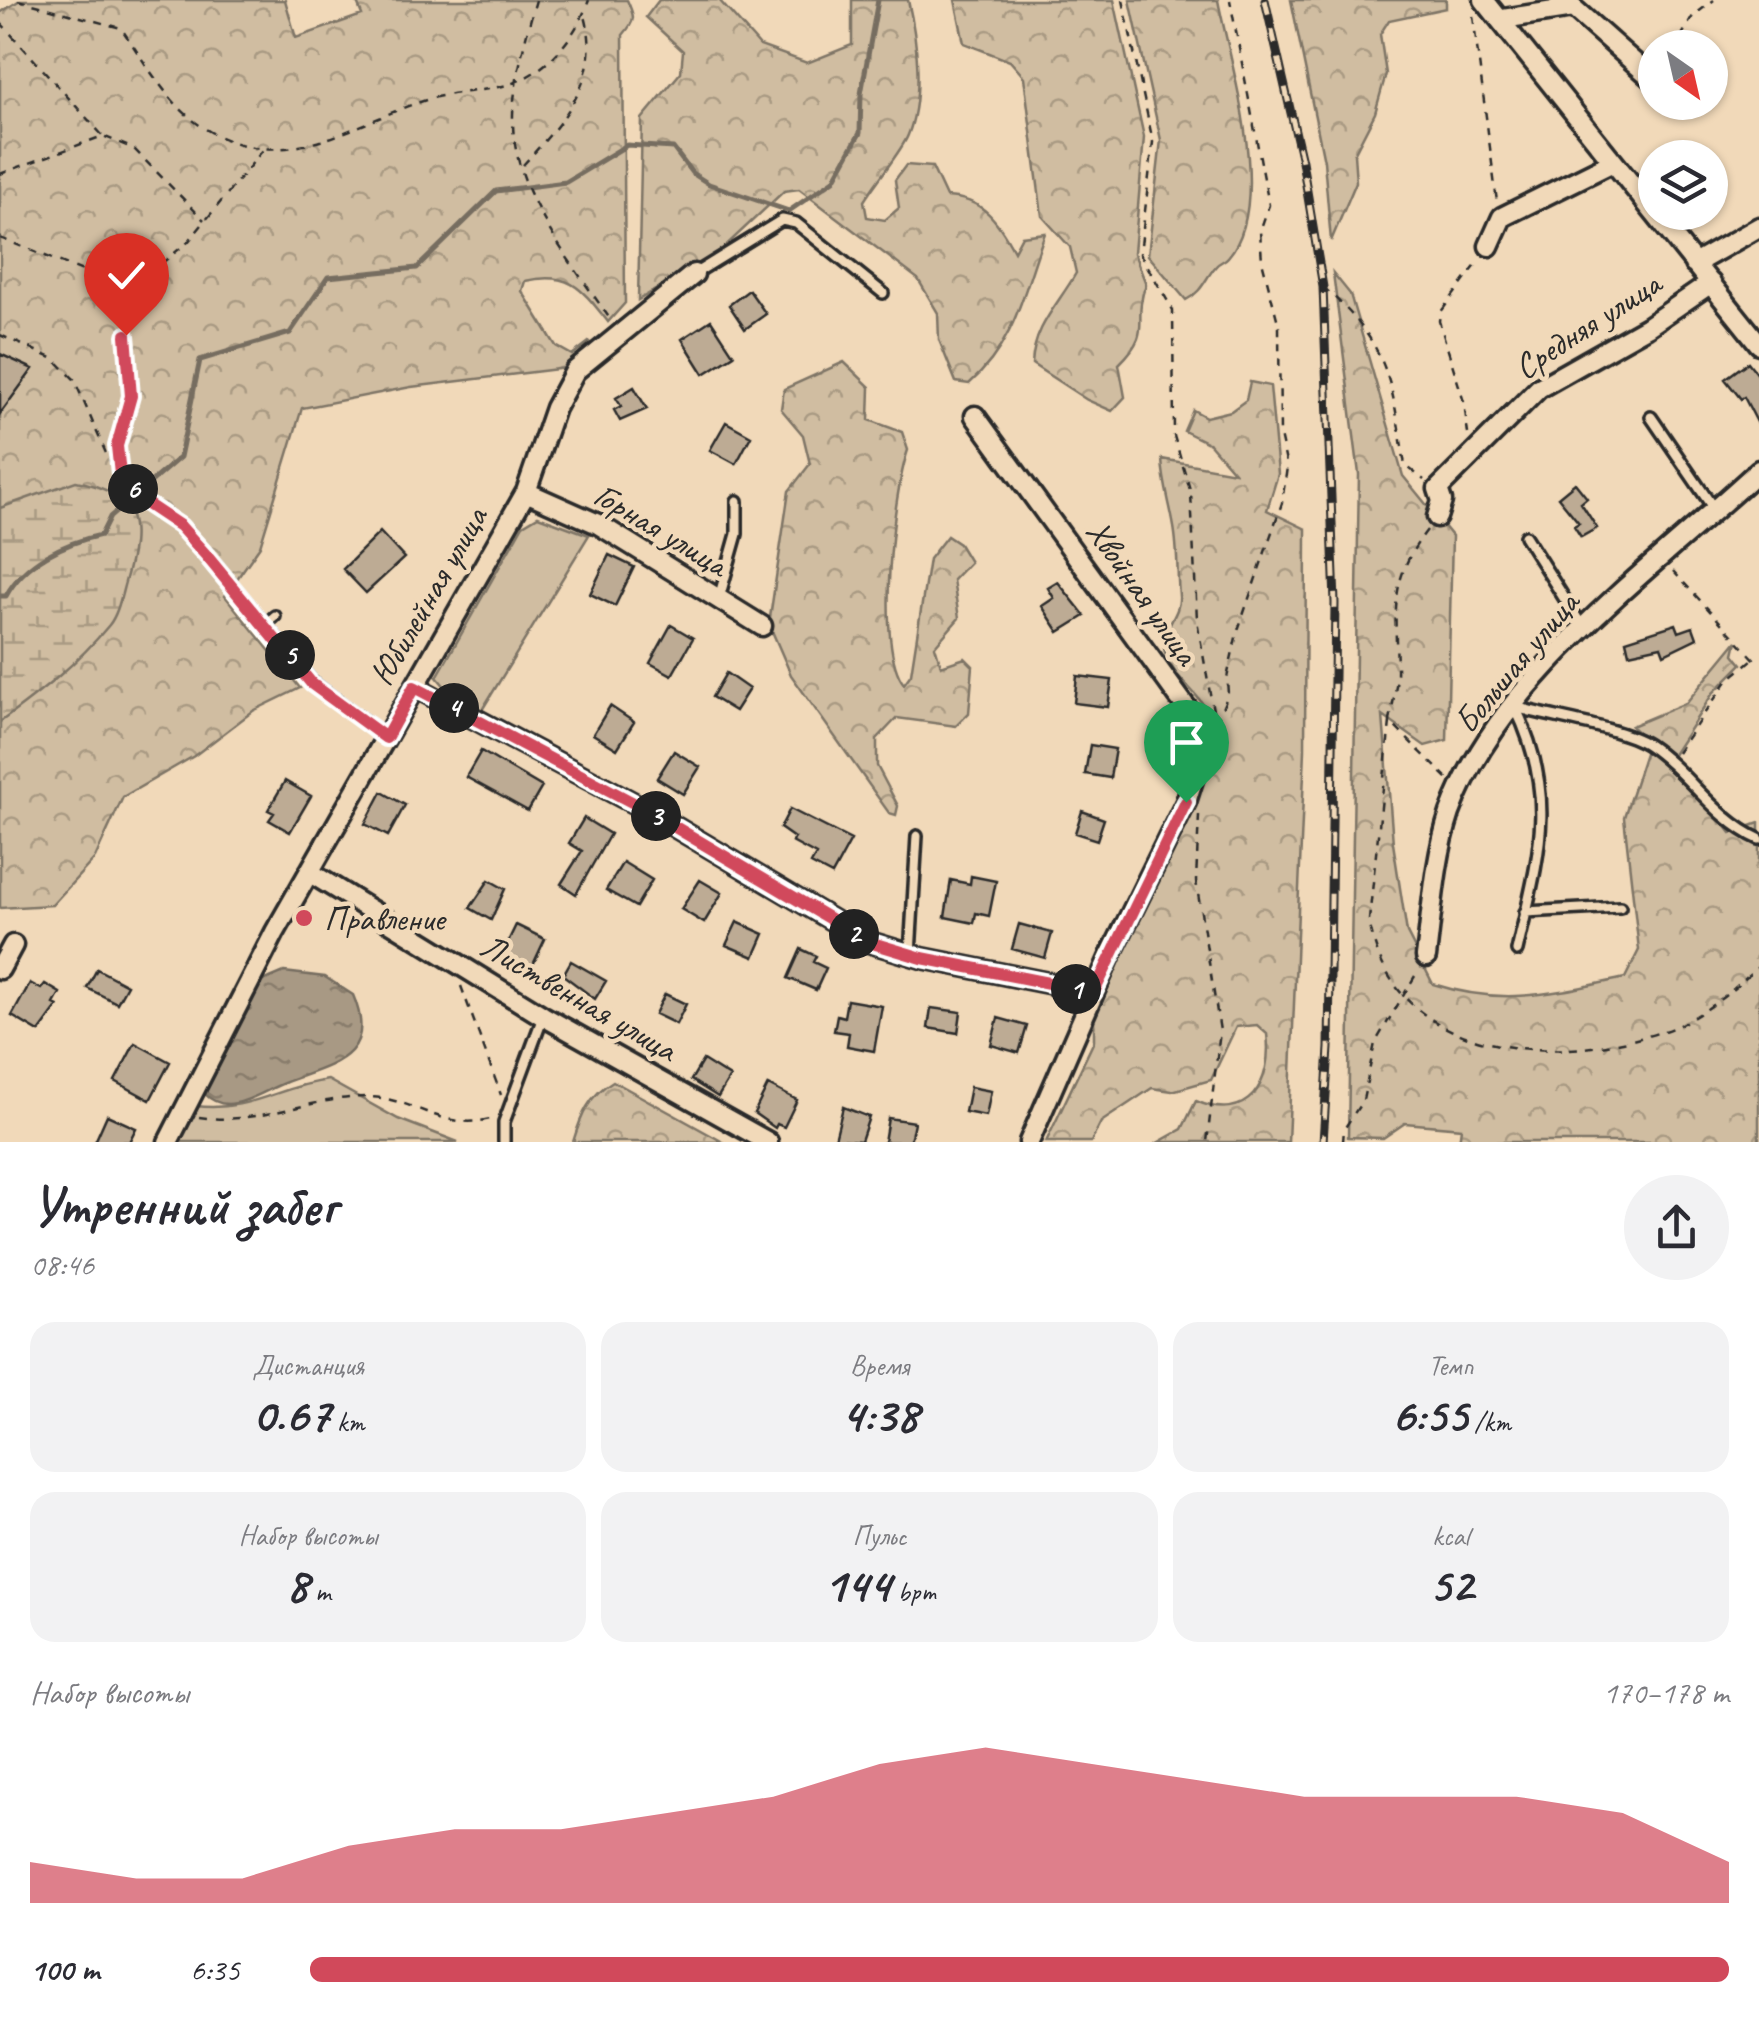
<!DOCTYPE html>
<html lang="ru">
<meta charset="utf-8">
<style>
:root{--surface:#fff;--page:#f2f2f3;--text:#2b2b33;--muted:#7c7c81;--accent:#d1495b}
body{margin:0;font-family:Caveat,sans-serif;background:var(--page);color:var(--text);height:100vh;display:flex;flex-direction:column;font-size:38px;white-space:nowrap}
*{box-sizing:border-box;margin:0}
p{font-size:32px;color:var(--muted)}
.icon{flex:none;width:55px;height:55px;fill:none;stroke:currentColor;stroke-width:2;stroke-linecap:round;stroke-linejoin:round}
.map{position:relative;height:1142px;overflow:hidden}
.panel{display:flex;flex-direction:column;background:var(--surface);flex:1}
.panel>*{flex:none}
.needle{width:65px;rotate:146deg}
.fabs{position:absolute;left:1638px;top:30px;display:grid;gap:20px}
.fabs a{display:grid;place-items:center;width:90px;height:90px;border-radius:50%;background:var(--surface);box-shadow:0 2px 8px #0004;font-size:50px}
.pin{position:absolute;display:grid;place-items:center;width:85px;height:85px;color:#fff;margin:-102px -42px;border-radius:50% 50% 50% 0;rotate:-45deg;box-shadow:0 0 10px #0007}
.pin .icon{rotate:45deg}
.km{position:absolute;width:50px;height:50px;margin:-25px;border-radius:50%;background:#222;color:#fff;font-size:28px;line-height:50px;text-align:center}
.round{display:grid;place-items:center;flex:none;width:105px;height:105px;border-radius:52px;background:var(--page)}
.headline{display:flex;align-items:center;justify-content:space-between;height:170px;padding:0 30px}
h1{font-size:55px;font-weight:800;line-height:75px}
.stats{display:grid;grid-template-columns:repeat(3,1fr);gap:15px;height:170px;padding:10px 30px}
.stats div{display:grid;align-content:center;border-radius:25px;background:var(--page);text-align:center}
.stats b{font-size:50px;font-weight:800}
.stats small{font-size:28px;font-weight:400}
.stats p{font-size:28px}
.chart{height:280px;padding:20px 30px}
.chart p{display:flex;justify-content:space-between}
.chart svg{width:100%;height:180px;margin-top:10px;fill:var(--accent);opacity:.7}
ul{padding:0 30px;list-style:none;font-size:32px}
li{display:grid;grid-template-columns:160px 120px 1fr;align-items:center;height:75px}
li i{height:25px;border-radius:12px;background:var(--accent)}
.map>svg:first-child{display:block}
.grass{fill:#d0bda1;stroke:#7e7466;stroke-width:2.5}
.forest{fill:url(#forest-crowns);stroke:#7e7466;stroke-width:2.5}
.wetland{fill:url(#wetland-marsh);stroke:#7e7466;stroke-width:2.5}
.water{fill:url(#water-ripples);stroke:#766d60;stroke-width:2.5}
.lines{fill:none;stroke-linecap:round;stroke-linejoin:round}
.stream{stroke:#766d60;stroke-width:5}
.building{fill:#bdab94;stroke:#2b2b2b;stroke-width:2.5}
.lane-casing{stroke:#2b2b2b;stroke-width:16}
.street-casing{stroke:#2b2b2b;stroke-width:25}
.path{stroke:#2b2b2b;stroke-width:2.5;stroke-dasharray:8 8;stroke-linecap:butt}
.lane{stroke:#f1d9b9;stroke-width:9}
.street{stroke:#f1d9b9;stroke-width:18}
.rail-casing{stroke:#2b2b2b;stroke-width:9}
.rail{stroke:#f1d9b9;stroke-width:5;stroke-dasharray:15;stroke-linecap:butt}
.route-casing{stroke:#fff;stroke-width:20}
.route{stroke:#d1495b;stroke-width:12}
.poi-dot{fill:#d1495b;stroke:#f1d9b9;stroke-width:4}
.labels{text-anchor:middle;stroke-width:9;stroke-linejoin:round;paint-order:stroke}
.street-label{font-size:35px;fill:#2b2b2b;stroke:#f1d9b9}
.poi-label{font-size:35px;fill:#2b2b2b;stroke:#f1d9b9;text-anchor:start}
</style>
<div class="map">
<svg width="1759" height="1142" viewBox="0 0 1759 1142">
<defs>
<pattern id="forest-crowns" width="20" height="18" patternUnits="userSpaceOnUse" patternTransform="scale(2.5)"><rect width="20" height="18" fill="#d0bda1"/><path d="M2 6a3 3 0 1 1 6 0M12 15a3 3 0 1 1 6 0" fill="none" stroke="#a99a83"/></pattern>
<pattern id="wetland-marsh" width="20" height="14" patternUnits="userSpaceOnUse" patternTransform="scale(2.5)"><rect width="20" height="14" fill="#d0bda1"/><path d="M1 5h8M5 5V1M11 12h8M15 12V8" fill="none" stroke="#a99a83"/></pattern>
<pattern id="water-ripples" width="26" height="14" patternUnits="userSpaceOnUse" patternTransform="scale(2.5)"><rect width="26" height="14" fill="#a89984"/><path d="M2 4q2-2 4 0t4 0M15 11q2-2 4 0t4 0" fill="none" stroke="#897d6c"/></pattern>
</defs>
<rect width="100%" height="100%" fill="#f1d9b9"/>
<filter id="ink" filterUnits="userSpaceOnUse"><feTurbulence type="fractalNoise" baseFrequency=".01" numOctaves="2"/><feDisplacementMap in="SourceGraphic" scale="20" xChannelSelector="R" yChannelSelector="G"/><feConvolveMatrix kernelMatrix="1 2 1 2 8 2 1 2 1" color-interpolation-filters="sRGB"/></filter>
<g filter="url(#ink)">
<path class="grass" d="M 538,516 L 589,535 L 482,710 L 451,694 L 437,677 L 523,525 Z
M 328,1080 L 398,1119 L 458,1142 L 176,1142 L 196,1106 C 251,1112 276,1087 328,1080 Z"/>
<path class="forest" d="M 20,0 L 285,0 L 296,38 L 362,15 L 356,0 L 627,0 C 635,17 636,20 623,35 L 625,303 L 608,322 C 581,288 570,271 525,281 L 522,291 L 556,346 L 572,355 L 589,342 L 595,349 L 574,367 L 411,387 L 302,408 L 260,546 L 225,596 L 300,688 L 253,711 L 194,756 L 123,797 L 95,858 L 52,905 L 0,908 L 0,13 Z
M 659,0 L 719,0 L 760,46 L 807,63 L 852,45 L 852,0 L 908,0 C 917,39 924,96 908,135 C 903,149 874,184 864,201 L 867,217 L 885,220 L 899,208 L 895,180 L 906,165 L 932,167 L 946,197 C 983,198 998,221 1014,251 L 1022,236 L 1045,233 C 1024,289 1016,343 969,384 L 956,382 L 939,340 L 938,313 L 918,279 L 799,189 L 784,191 L 717,254 L 638,300 L 642,119 L 681,72 L 683,51 L 646,17 Z
M 955,0 L 1114,0 L 1144,137 L 1134,253 L 1146,284 C 1131,323 1155,329 1119,364 L 1125,397 L 1112,411 L 1087,400 L 1032,364 C 1034,326 1058,305 1076,273 L 1070,247 L 1042,216 L 1024,77 L 1010,61 L 964,43 Z
M 1130,0 L 1218,0 C 1230,63 1275,204 1228,257 C 1225,261 1219,262 1216,266 C 1204,280 1203,291 1186,300 L 1148,255 L 1161,140 Z
M 1291,0 L 1446,0 L 1446,8 L 1389,20 L 1380,34 L 1386,74 L 1375,113 L 1354,154 L 1356,182 L 1331,241 L 1324,161 Z
M 1333,273 L 1350,294 L 1403,476 L 1452,536 L 1447,740 L 1425,746 L 1383,716 L 1393,843 L 1407,933 L 1433,984 C 1505,1007 1553,993 1625,978 L 1639,950 L 1624,817 L 1646,750 L 1705,799 L 1731,833 L 1759,823 L 1759,1142 L 1459,1142 L 1461,1128 L 1405,1123 L 1383,1138 L 1348,1137 L 1359,474 Z
M 844,362 L 870,387 L 869,420 L 902,432 L 908,450 C 893,494 875,649 904,684 L 911,674 L 929,559 L 947,536 L 959,544 L 970,562 L 953,580 L 959,618 L 935,646 L 941,666 L 965,658 L 973,666 L 969,713 L 956,726 L 897,718 L 877,739 L 877,766 L 898,806 L 896,815 L 889,813 L 791,675 L 769,624 L 789,491 L 810,464 L 803,435 L 781,409 L 784,389 Z
M 1250,382 L 1270,386 L 1278,474 L 1267,510 L 1306,529 L 1305,750 L 1288,1142 L 1159,1142 L 1182,1129 L 1196,1101 C 1248,1124 1273,1083 1267,1034 L 1257,1025 L 1236,1027 L 1211,1080 L 1172,1091 L 1152,1088 L 1101,1122 L 1091,1142 L 1046,1142 L 1094,1041 L 1094,1016 L 1104,985 L 1213,728 C 1204,690 1176,685 1165,653 C 1158,630 1181,617 1179,596 C 1177,573 1178,549 1174,527 C 1170,503 1163,483 1162,459 L 1234,472 L 1210,444 L 1184,431 L 1193,410 L 1206,417 L 1231,411 L 1246,400 Z
M 1737,641 L 1734,654 L 1742,664 L 1713,693 L 1669,761 L 1631,726 L 1686,703 Z
M 613,1081 L 723,1142 L 573,1142 C 581,1116 589,1095 613,1081 Z"/>
<path class="wetland" d="M 76,481 C 140,493 141,526 125,582 C 121,596 118,614 109,625 C 77,664 40,693 0,722 L 0,508 Z"/>
<path class="water" d="M 284,972 L 325,977 L 353,995 C 380,1058 330,1065 284,1083 C 260,1092 228,1118 205,1094 L 208,1083 L 258,983 Z"/>
<g class="lines">
<path class="stream" d="M 0,596 L 6,596 C 24,562 64,543 101,535 L 110,517 L 180,457 L 200,360 L 290,333 L 328,277 L 417,268 L 496,191 L 566,182 L 627,145 L 673,148 L 692,173 L 709,184 L 789,211 L 834,180 L 860,133 L 861,94 L 878,0"/>
</g>
<path class="building" d="M 749,290 L 766,314 L 745,329 L 729,305 Z
M 711,320 L 734,355 L 704,374 L 682,339 Z
M 0,354 L 33,369 L 0,414 Z
M 1748,362 L 1759,376 L 1759,426 L 1744,397 L 1741,399 L 1725,379 Z
M 634,387 L 647,409 L 620,421 L 614,410 L 621,406 L 616,398 Z
M 726,422 L 751,436 L 736,464 L 710,450 Z
M 1575,483 L 1587,498 L 1581,503 L 1597,528 L 1581,537 L 1574,526 L 1579,523 L 1558,497 Z
M 380,532 L 404,558 L 366,593 L 343,569 Z
M 609,555 L 634,567 L 615,606 L 590,594 Z
M 1058,582 L 1085,616 L 1059,632 L 1042,606 L 1054,598 L 1048,588 Z
M 1676,624 L 1679,632 L 1693,627 L 1697,638 L 1664,654 L 1661,646 L 1629,653 L 1626,640 Z
M 671,625 L 693,638 L 672,675 L 650,663 Z
M 726,673 L 749,689 L 735,711 L 712,697 Z
M 1077,676 L 1112,680 L 1108,707 L 1074,703 Z
M 610,706 L 634,722 L 617,749 L 593,734 Z
M 1090,745 L 1115,749 L 1110,778 L 1085,774 Z
M 481,751 L 542,787 L 528,811 L 466,777 Z
M 674,751 L 700,767 L 683,794 L 657,778 Z
M 285,781 L 311,796 L 290,832 L 269,820 L 274,813 L 268,810 Z
M 382,792 L 405,805 L 388,836 L 365,824 Z
M 790,809 L 851,840 L 832,875 L 811,864 L 816,855 L 792,842 L 794,838 L 780,828 Z
M 1082,811 L 1104,819 L 1097,840 L 1075,833 Z
M 584,818 L 610,834 L 576,894 L 561,884 L 582,851 L 569,843 Z
M 623,862 L 652,880 L 636,907 L 606,890 Z
M 971,876 L 996,881 L 989,916 L 976,913 L 974,923 L 945,917 L 951,880 L 970,884 Z
M 489,880 L 505,889 L 491,920 L 470,908 Z
M 700,880 L 722,893 L 704,923 L 681,909 Z
M 737,922 L 764,934 L 754,957 L 726,945 Z
M 1019,924 L 1052,933 L 1045,958 L 1012,949 Z
M 516,925 L 545,939 L 531,969 L 502,954 Z
M 801,949 L 816,956 L 813,962 L 826,968 L 816,990 L 788,978 Z
M 571,961 L 606,981 L 595,999 L 563,975 Z
M 97,969 L 127,985 L 117,1003 L 87,988 Z
M 30,983 L 41,989 L 45,984 L 60,993 L 54,1004 L 58,1006 L 39,1032 L 12,1016 Z
M 665,994 L 686,1004 L 676,1024 L 655,1014 Z
M 847,1000 L 882,1006 L 874,1051 L 847,1046 L 849,1033 L 834,1031 L 837,1015 L 844,1017 Z
M 931,1008 L 961,1012 L 958,1033 L 928,1028 Z
M 998,1018 L 1027,1026 L 1019,1053 L 991,1045 Z
M 135,1043 L 170,1062 L 150,1100 L 115,1081 Z
M 703,1060 L 730,1077 L 718,1097 L 691,1080 Z
M 768,1085 L 797,1100 L 784,1127 L 777,1124 L 775,1128 L 754,1113 Z
M 970,1087 L 991,1091 L 986,1116 L 965,1112 Z
M 843,1107 L 869,1117 L 861,1141 L 835,1139 Z
M 107,1115 L 136,1128 L 129,1142 L 95,1142 Z
M 888,1118 L 914,1122 L 910,1142 L 884,1142 Z"/>
<g class="lines">
<g class="lane-casing">
<path id="lane" d="M 694,274 L 782,220 L 796,223 L 883,293
M 1651,417 L 1714,509
M 1525,536 L 1583,628
M 205,554 L 265,625
M 719,598 L 737,534 L 737,501
M 275,616 L 265,625 L 313,683 L 385,737
M 1515,707 C 1549,717 1622,728 1648,745 C 1688,772 1715,819 1759,839
M 1515,707 C 1559,798 1538,858 1517,951
M 1525,912 L 1620,907
M 910,954 L 917,836
M 504,1142 L 504,1122 L 543,1017"/>
</g>
<g class="street-casing">
<path id="street" d="M 1484,0 L 1759,344
M 1503,19 L 1573,8 L 1655,81
M 1489,246 L 1502,217 L 1613,162
M 1694,264 L 1759,227
M 975,416 L 1207,736 L 1186,802 L 1110,956 L 1029,1142
M 526,492 L 598,524 L 762,626
M 1437,517 L 1442,501 L 1438,489 L 1539,388 L 1647,327 L 1711,283
M 415,687 L 643,808 L 869,942 L 922,958 L 1094,992
M 309,872 L 543,1016 L 768,1142
M 1426,957 C 1432,910 1435,858 1450,813 C 1499,677 1655,567 1759,470
M 0,969 L 13,945
M 168,1142 L 275,932 L 526,492 L 555,408 L 575,371 L 694,274"/>
</g>
<path class="path" d="M 18,0 L 121,28 C 145,62 171,110 209,131 C 289,176 352,123 426,100 C 456,90 494,93 522,79 C 554,64 577,33 589,0
M 536,0 C 527,31 512,88 513,121 C 513,193 572,263 610,319
M 1123,0 L 1153,142 L 1140,254 L 1173,310 L 1174,436 L 1191,493 L 1197,620 L 1214,716
M 1473,16 L 1497,202
M 0,22 L 103,136
M 1669,48 L 1678,42 L 1693,16 L 1714,0
M 523,165 C 563,121 603,79 585,16
M 0,174 L 103,136 L 134,149 L 204,220
M 0,238 L 138,293
M 1323,287 C 1390,345 1391,381 1405,465 L 1424,480
M 0,335 L 54,359 L 74,379 L 108,458 L 144,502 L 180,526 L 197,545
M 1468,434 L 1464,402 L 1439,321 L 1440,313 L 1480,260
M 120,474 L 117,446 L 131,396 L 125,335 L 146,276 L 188,242 L 263,150
M 1427,530 C 1390,578 1395,609 1397,666 C 1398,685 1392,704 1390,722 L 1448,779
M 1673,571 L 1759,664
M 1216,722 L 1228,695 L 1227,678 L 1237,633 L 1282,503 L 1287,467 L 1280,435 L 1279,326 L 1262,261 L 1260,231 L 1269,205 L 1230,0
M 1390,722 L 1369,920 C 1392,1061 1555,1067 1664,1031 C 1698,1020 1734,990 1759,966
M 1677,753 L 1727,681 L 1753,659
M 1199,815 L 1196,881 L 1220,1031 L 1207,1142
M 461,986 L 501,1095
M 199,1117 C 258,1126 310,1097 367,1097 C 415,1097 442,1133 494,1118
M 1343,1142 L 1344,1129 L 1363,1100 L 1375,1043 L 1418,971"/>
<use href="#lane" class="lane"/>
<use href="#street" class="street"/>
<g class="rail-casing">
<path id="rail" d="M 1265,0 L 1302,161 L 1323,287 L 1335,603 L 1329,1048 L 1323,1142"/>
</g>
<use href="#rail" class="rail"/>
</g>
</g>
<g class="lines" filter="url(#ink)">
<g class="route-casing">
<path id="route" d="M 126,335 L 131,396 L 117,446 L 120,474 L 144,502 L 180,526 L 205,554 L 312,684 L 386,738 L 414,687 L 643,808 L 869,942 L 922,958 L 1094,992 L 1186,802"/>
</g>
<use href="#route" class="route"/>
</g>
<circle class="poi-dot" cx="304" cy="918" r="10"/>
<g class="labels">
<g class="street-label">
<text transform="translate(1587 325) rotate(-33)" y="12">Средняя улица</text>
<text transform="translate(661 529) rotate(31)" y="12">Горная улица</text>
<text transform="translate(1143 592) rotate(55)" y="12">Хвойная улица</text>
<text transform="translate(428 596) rotate(-60)" y="12">Юбилейная улица</text>
<text transform="translate(1516 662) rotate(-50)" y="12">Большая улица</text>
<text transform="translate(579 997) rotate(30)" y="12">Лиственная улица</text>
</g>
<g class="poi-label">
<text x="324" y="930">Правление</text>
</g>
</g>
</svg>
<div class="fabs">
<a><svg class="needle" viewBox="-14 -14 28 28"><path d="M0-13l5 13h-10z" fill="#e53935"/><path d="M0 13l5-13h-10z" fill="#7c7c81"/></svg></a>
<a><svg class="icon" aria-label="layers" viewBox="0 0 24 24"><path d="M12 4l9 5-9 5-9-5zM3 14l9 5 9-5"/></svg></a>
</div>
<div class="pin" style="left:1186px;top:802px;background:#1e9e55"><svg class="icon" aria-label="arrive" viewBox="0 0 24 24"><path d="M6 21V4h12l-3 4 3 4H6"/></svg></div>
<div class="pin" style="left:126px;top:335px;background:#d93025"><svg class="icon" aria-label="check" viewBox="0 0 24 24"><path d="M5 12l5 5 9-10"/></svg></div>
<b class="km" style="left:1076px;top:989px">1</b>
<b class="km" style="left:854px;top:934px">2</b>
<b class="km" style="left:656px;top:816px">3</b>
<b class="km" style="left:454px;top:708px">4</b>
<b class="km" style="left:290px;top:655px">5</b>
<b class="km" style="left:133px;top:489px">6</b>
</div>
<section class="panel">
<div class="headline"><div><h1>Утренний забег</h1><p>08:46</p></div><a class="round"><svg class="icon" aria-label="share" viewBox="0 0 24 24"><path d="M12 15V3M7 8l5-5 5 5M5 13v7h14v-7"/></svg></a></div>
<div class="stats">
<div><p>Дистанция</p><b>0.67<small> km</small></b></div>
<div><p>Время</p><b>4:38</b></div>
<div><p>Темп</p><b>6:55<small> /km</small></b></div>
</div>
<div class="stats">
<div><p>Набор высоты</p><b>8<small> m</small></b></div>
<div><p>Пульс</p><b>144<small> bpm</small></b></div>
<div><p>kcal</p><b>52</b></div>
</div>
<div class="chart"><p><span>Набор высоты</span>170–178 m</p>
<svg viewBox="0 0 160 44" preserveAspectRatio="none"><path d="M0 44V34L10 38L20 38L30 30L40 26L50 26L60 22L70 18L80 10L90 6L100 10L110 14L120 18L130 18L140 18L150 22L160 34V44z"/></svg>
</div>
<ul>
<li><b>100 m</b>6:35<i style="width:100%"></i></li>
</ul>
</section>
